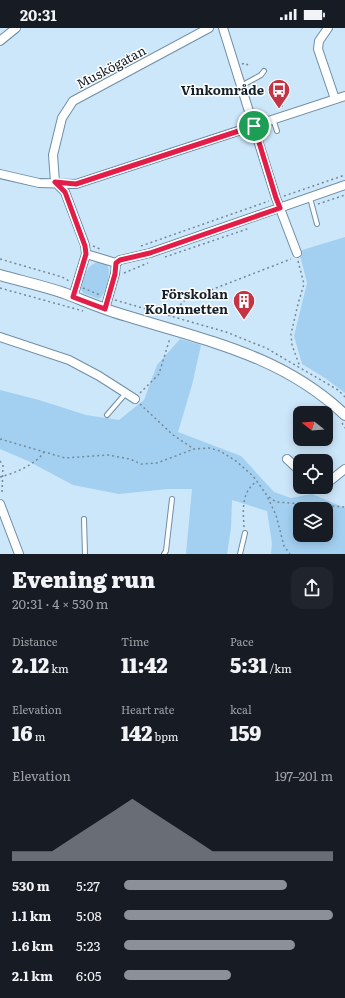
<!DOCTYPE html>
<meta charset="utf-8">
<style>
:root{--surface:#171b24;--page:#20242c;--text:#f1f3f6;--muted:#9ea1a6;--accent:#8c9099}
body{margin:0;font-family:Literata,serif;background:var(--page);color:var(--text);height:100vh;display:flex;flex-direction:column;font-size:15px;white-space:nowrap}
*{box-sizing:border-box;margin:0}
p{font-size:13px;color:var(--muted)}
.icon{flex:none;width:22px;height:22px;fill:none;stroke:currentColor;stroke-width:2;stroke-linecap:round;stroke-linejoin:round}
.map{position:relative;height:526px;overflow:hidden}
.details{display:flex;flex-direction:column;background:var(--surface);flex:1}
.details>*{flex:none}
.needle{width:26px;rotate:287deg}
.fabs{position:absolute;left:293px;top:378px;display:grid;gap:8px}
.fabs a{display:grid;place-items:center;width:40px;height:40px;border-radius:8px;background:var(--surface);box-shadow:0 2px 10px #0003;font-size:20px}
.pin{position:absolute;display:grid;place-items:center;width:34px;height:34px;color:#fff;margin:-17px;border:2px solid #fff;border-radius:50%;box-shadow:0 1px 4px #0007}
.round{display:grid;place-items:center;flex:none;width:42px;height:42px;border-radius:12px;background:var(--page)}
.head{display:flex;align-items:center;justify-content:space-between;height:68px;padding:0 12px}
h1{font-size:22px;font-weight:800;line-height:30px}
.stats{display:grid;grid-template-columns:repeat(3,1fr);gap:6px;height:68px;padding:4px 12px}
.stats div{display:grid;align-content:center}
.stats b{font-size:20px;font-weight:800}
.stats small{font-size:11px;font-weight:400}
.stats p{font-size:11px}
.chart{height:112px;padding:8px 12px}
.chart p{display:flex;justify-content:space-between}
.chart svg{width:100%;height:72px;margin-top:4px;fill:var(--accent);opacity:.7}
ul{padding:0 12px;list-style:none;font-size:13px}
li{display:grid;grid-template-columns:64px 48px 1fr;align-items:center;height:30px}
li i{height:10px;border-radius:5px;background:var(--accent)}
.status{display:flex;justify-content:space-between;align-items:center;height:28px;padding:0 20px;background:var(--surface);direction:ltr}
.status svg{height:11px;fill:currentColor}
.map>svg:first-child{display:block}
.green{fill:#a3d0f1;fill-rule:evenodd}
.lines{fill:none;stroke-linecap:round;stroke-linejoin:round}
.service-casing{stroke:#6f8ea5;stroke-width:6}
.minor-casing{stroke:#6f8ea5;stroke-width:10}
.tertiary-casing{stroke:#6f8ea5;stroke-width:12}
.path{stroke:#758998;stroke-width:1.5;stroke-dasharray:2 3;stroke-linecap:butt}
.service{stroke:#fff;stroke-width:4}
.minor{stroke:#fff;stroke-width:8}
.tertiary{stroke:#fff;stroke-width:10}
.route-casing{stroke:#fff;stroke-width:8}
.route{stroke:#e11d48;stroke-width:5}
.labels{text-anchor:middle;stroke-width:3;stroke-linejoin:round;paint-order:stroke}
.street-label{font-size:13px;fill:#131f28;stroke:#fff}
.poi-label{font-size:13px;font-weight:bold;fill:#131f28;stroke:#fff;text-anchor:end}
</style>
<div class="status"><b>20:31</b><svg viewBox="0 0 49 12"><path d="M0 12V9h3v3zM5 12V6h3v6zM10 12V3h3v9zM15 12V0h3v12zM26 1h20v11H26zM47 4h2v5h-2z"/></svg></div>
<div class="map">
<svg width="345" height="526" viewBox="0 0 345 526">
<rect width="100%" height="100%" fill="#cce6fa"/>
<path class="green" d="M 345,209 L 345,365 L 325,350 L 302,336 L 294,308 L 307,255 L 299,223 Z
M 98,234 L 107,237 L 109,242 C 109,250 106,266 99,271 L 83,265 L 81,261 C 84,250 85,238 98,234 Z
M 180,311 L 201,317 L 192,357 L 178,404 L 241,428 L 274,464 L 291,470 L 312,466 L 345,480 L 345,526 L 271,526 L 272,515 L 267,483 L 232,472 L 231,500 L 227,526 L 186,526 L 192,461 L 167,461 L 119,466 L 73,457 L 28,433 L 0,421 L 0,362 L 39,372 L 86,387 L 119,392 L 144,372 L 157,337 ZM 300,481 L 326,481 L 326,507 L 300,507 Z"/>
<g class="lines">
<g class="service-casing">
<path id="service" d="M 241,58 L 261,47 L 264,43
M 273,91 L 277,103
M 310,170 L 317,196
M 107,387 L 126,365
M 84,491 L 85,526
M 164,526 L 166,523 L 172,471
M 240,526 L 245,505"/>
</g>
<g class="minor-casing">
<path id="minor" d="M 223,0 L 276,170 L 297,225
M 328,0 L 319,13 L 318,21 L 335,71
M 0,13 L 16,0
M 0,146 L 39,155 L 76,156 L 345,68
M 86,226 L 116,235
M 116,235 L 120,232 L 150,225 L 345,157
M 73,269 L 86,226 L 85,217 L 65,164 L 55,154 L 53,127 L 62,90 L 73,73 L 209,0
M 105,281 L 115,246 L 116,235
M 0,309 L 69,332 L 99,348 L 135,371
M 287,431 L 300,443
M 326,456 L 345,441
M 318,459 L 320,460 L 322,459
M 0,476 L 19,526"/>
</g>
<g class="tertiary-casing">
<path id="tertiary" d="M 0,247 C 21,253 43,258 64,265 C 85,273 105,282 127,288 C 207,313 282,327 345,387"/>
</g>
<path class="path" d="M 242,36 L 246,35 L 249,39
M 275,58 L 283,81
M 279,70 L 284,69
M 284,168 L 345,147
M 318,176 L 345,167
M 93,218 L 100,221
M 141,218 L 269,173
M 165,229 L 250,200
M 0,231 L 62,249 L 69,253
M 298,233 L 304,256 L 298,276 L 291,306 L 292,317 L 300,339
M 124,245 L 148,235
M 0,260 L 83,283
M 83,260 L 100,267
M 115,272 L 226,304 L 266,320 L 338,362 L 345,369
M 170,288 L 185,272 L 291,231
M 140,365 L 159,346 L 170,310
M 140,376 L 173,407 L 194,421
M 342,395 L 345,400
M 0,411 L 65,430 L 108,427 L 130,431 L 141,436 L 157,435 L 194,421 L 209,420 L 220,423 L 236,433 L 253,448 L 266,466 L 276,487 L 284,518 L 290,526
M 0,433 L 3,437 L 2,465 L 0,465
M 0,449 C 15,445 35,437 44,424
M 269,469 L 276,474 L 345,479
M 244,499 C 243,482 241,464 257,453"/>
<use href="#service" class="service"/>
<use href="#minor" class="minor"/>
<use href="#tertiary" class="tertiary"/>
</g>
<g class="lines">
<g class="route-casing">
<path id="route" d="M 254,98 L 276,170 L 280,180 L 150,225 L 120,232 L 116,235 L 115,246 L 105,281 L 73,269 L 86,226 L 85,218 L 65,164 L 55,154 L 76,156 Z"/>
</g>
<use href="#route" class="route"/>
</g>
<defs>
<g id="bus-pin" transform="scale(1.15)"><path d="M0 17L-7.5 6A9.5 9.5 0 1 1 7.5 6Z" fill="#c43444" stroke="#fff"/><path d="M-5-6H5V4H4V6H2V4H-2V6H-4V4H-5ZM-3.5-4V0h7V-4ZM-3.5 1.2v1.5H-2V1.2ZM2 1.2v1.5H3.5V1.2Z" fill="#fff"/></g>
<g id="building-pin" transform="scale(1.15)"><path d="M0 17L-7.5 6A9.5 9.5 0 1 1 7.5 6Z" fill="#c43444" stroke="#fff"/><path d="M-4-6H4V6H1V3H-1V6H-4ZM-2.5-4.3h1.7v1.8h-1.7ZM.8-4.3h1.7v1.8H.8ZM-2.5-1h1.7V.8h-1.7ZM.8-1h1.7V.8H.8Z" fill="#fff"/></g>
</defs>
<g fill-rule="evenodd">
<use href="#bus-pin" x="279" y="62"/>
<use href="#building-pin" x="244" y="273"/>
</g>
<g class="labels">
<g class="street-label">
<text transform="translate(111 39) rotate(-28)" y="5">Muskögatan</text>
</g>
<g class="poi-label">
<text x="264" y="67">Vinkområde</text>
<text x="228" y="271">Förskolan<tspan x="228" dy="15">Kolonnetten</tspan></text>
</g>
</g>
</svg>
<div class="fabs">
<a><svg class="needle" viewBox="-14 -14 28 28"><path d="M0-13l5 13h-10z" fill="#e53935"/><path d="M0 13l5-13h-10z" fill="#9ea1a6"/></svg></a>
<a><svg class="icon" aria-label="locate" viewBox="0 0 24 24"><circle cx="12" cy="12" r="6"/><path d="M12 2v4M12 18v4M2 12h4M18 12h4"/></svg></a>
<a><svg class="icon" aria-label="layers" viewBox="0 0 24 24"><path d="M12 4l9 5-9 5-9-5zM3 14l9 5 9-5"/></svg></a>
</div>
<div class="pin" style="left:254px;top:98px;background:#1e9e55"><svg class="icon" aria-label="arrive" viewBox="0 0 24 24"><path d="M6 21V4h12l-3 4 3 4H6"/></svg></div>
</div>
<section class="details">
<div class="head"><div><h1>Evening run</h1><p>20:31 · 4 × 530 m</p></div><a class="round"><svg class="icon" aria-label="share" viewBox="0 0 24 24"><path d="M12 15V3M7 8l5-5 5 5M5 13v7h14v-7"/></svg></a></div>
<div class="stats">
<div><p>Distance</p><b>2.12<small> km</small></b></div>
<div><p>Time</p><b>11:42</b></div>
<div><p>Pace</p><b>5:31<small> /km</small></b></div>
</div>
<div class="stats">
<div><p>Elevation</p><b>16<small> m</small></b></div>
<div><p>Heart rate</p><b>142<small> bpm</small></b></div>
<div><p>kcal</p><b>159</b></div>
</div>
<div class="chart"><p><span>Elevation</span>197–201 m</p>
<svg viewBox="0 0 160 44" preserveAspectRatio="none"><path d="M0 44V38L10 38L20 38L30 30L40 22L50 14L60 6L70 14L80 22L90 30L100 38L110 38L120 38L130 38L140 38L150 38L160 38V44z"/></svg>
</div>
<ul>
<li><b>530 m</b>5:27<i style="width:78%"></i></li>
<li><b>1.1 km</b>5:08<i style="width:100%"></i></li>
<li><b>1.6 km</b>5:23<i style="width:82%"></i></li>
<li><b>2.1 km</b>6:05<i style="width:51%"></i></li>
</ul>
</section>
